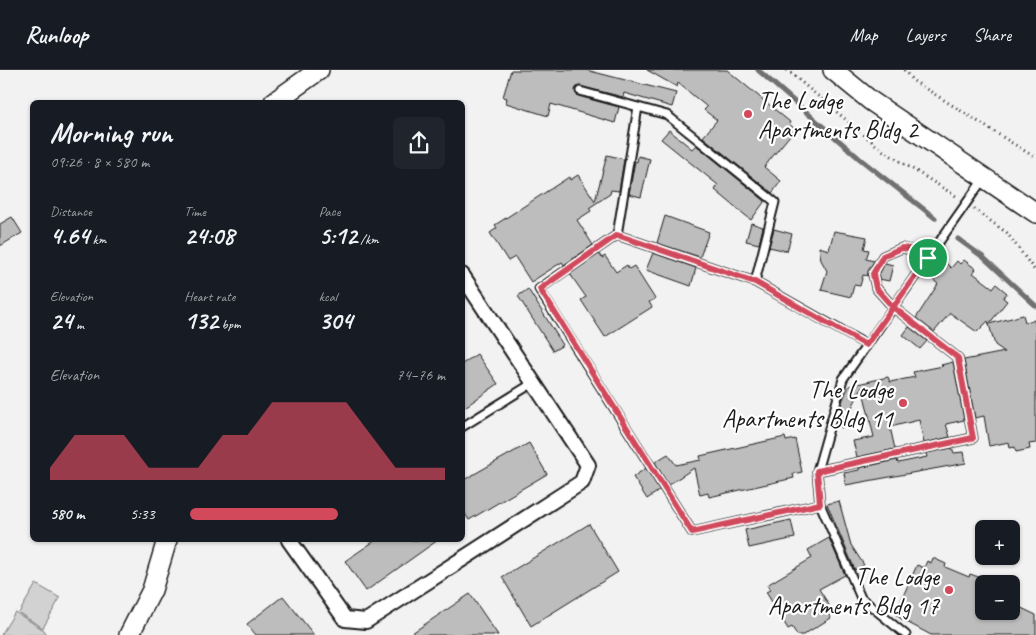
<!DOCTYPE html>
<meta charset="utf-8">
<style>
:root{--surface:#171b24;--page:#20242c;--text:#f1f3f6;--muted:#9ea1a6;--line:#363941;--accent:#d1495b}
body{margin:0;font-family:Caveat,sans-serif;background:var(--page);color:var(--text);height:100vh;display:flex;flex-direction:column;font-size:19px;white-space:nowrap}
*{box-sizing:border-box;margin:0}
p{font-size:16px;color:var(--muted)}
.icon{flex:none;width:28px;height:28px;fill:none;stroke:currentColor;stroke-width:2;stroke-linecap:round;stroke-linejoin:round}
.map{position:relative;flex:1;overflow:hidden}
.drawer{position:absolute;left:30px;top:30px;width:435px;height:442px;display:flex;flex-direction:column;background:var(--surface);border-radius:8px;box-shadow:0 1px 4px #0004}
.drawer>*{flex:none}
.fabs{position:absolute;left:975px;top:450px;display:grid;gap:10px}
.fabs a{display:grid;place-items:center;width:45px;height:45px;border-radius:8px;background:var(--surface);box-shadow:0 1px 4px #0004;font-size:25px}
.pin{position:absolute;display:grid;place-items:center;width:42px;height:42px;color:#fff;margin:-21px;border:2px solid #fff;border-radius:50%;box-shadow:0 1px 5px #0007}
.round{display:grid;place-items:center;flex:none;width:52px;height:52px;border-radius:8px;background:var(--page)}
.headline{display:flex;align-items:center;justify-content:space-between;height:85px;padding:0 20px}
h1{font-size:28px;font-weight:600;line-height:38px}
.figures{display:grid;grid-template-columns:repeat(3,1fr);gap:8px;height:85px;padding:5px 20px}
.figures div{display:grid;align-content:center}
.figures b{font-size:25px;font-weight:600}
.figures small{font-size:14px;font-weight:400}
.figures p{font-size:14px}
.chart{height:140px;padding:10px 20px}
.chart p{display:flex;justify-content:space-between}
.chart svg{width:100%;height:90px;margin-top:5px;fill:var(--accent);opacity:.7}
ul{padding:0 20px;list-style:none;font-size:16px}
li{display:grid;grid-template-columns:80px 60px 1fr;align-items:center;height:38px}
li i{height:12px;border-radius:6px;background:var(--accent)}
header{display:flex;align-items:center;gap:30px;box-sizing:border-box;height:70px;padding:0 25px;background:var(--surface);border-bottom:1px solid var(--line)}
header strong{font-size:24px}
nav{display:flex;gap:28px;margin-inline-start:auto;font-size:18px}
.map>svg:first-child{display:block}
.green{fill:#d2d2d2;stroke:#777}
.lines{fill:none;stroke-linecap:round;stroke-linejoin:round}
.stream{stroke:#707070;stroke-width:5}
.building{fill:#bdbdbd;stroke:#1c1c1c}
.lane-casing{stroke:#1c1c1c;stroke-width:11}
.street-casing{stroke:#1c1c1c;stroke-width:18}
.secondary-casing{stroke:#1c1c1c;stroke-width:22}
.path{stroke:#1c1c1c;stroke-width:3;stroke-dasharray:1 4;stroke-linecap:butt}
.lane{stroke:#fff;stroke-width:7}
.street{stroke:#fff;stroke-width:14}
.secondary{stroke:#fff;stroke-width:19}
.route-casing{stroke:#fff;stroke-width:10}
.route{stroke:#d1495b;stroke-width:6}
.poi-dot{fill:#d1495b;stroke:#fff;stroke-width:2}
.labels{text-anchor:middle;stroke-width:4.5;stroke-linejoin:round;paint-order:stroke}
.poi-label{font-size:25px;fill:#1c1c1c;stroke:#fff;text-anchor:end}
</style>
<header>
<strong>Runloop</strong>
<nav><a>Map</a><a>Layers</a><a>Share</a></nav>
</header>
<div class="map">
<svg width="1036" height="565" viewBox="0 0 1036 565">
<rect width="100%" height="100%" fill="#f2f2f2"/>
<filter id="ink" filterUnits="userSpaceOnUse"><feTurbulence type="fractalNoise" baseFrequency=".02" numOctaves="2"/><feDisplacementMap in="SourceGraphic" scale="10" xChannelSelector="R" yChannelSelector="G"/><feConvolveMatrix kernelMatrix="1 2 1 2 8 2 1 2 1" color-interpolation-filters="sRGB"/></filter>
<g filter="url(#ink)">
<path class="green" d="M 36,514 L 60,528 L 43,558 L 19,543 Z
M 15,542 L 44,560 L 47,565 L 1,565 Z"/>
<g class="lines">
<path class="stream" d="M 758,0 L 860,89 L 935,148
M 958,169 L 983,187 L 1036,236"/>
</g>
<path class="building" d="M 511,0 L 586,0 L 676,23 L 672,37 L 624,23 L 623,27 L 579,16 L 575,20 L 578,26 L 619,37 L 615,53 L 551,34 L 548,46 L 506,33 L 507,28 L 503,27 Z
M 647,0 L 727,0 L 790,52 L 789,54 L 795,59 L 764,97 L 781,111 L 772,123 L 703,67 L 717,50 L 704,40 L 707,37 L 678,13 L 677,17 Z
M 669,60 L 692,79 L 696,75 L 765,131 L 751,150 L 715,120 L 718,115 L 661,69 Z
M 607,85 L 624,89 L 619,121 L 611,120 L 610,124 L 589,138 L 591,141 L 577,150 L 593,175 L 564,195 L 562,192 L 531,212 L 515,187 L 508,191 L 490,163 L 497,158 L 495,155 L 569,107 L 570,110 L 578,105 L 595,131 Z
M 638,86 L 650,89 L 641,127 L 629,124 L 635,91 L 637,92 Z
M 665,146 L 709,162 L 700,187 L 657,173 Z
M 12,147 L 22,163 L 0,176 L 0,154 Z
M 751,153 L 763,157 L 759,174 L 746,171 Z
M 774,159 L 792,164 L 787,181 L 769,177 Z
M 834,161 L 867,167 L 864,179 L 869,180 L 866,189 L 874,191 L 868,201 L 868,206 L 863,205 L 860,216 L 854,215 L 851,227 L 821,220 L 827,201 L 821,190 L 819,177 L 829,180 Z
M 653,183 L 696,198 L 691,216 L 646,200 Z
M 599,184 L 602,188 L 605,186 L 616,202 L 627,195 L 629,199 L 634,196 L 655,229 L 649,232 L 652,237 L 605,267 L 581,230 L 586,227 L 570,204 Z
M 964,190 L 976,199 L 973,203 L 993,218 L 996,214 L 1007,223 L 1003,228 L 1007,231 L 989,254 L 1023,245 L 1025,252 L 1034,250 L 1036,259 L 1036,373 L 1029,374 L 1030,379 L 1016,382 L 1015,377 L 1010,378 L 1009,372 L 989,376 L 984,346 L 975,348 L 964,290 L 1005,282 L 995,275 L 988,251 L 977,262 L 950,243 L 934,262 L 916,248 L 938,214 L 932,209 L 946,193 L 951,198 L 957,191 L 960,194 Z
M 885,193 L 893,195 L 889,211 L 879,209 L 879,205 Z
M 528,219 L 563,275 L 553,281 L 518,226 Z
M 909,257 L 927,271 L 920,279 L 903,265 Z
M 477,284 L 498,314 L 462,339 L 462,294 Z
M 953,292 L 964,350 L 946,354 L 950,367 L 924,373 L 919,350 L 890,357 L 895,379 L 857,387 L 853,371 L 874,367 L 862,317 L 842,358 L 836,355 L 843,329 L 849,316 L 888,307 L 890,312 L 915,307 L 913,302 L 943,296 L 941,295 Z
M 785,367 L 786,371 L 795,369 L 802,402 L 793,404 L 794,408 L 709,427 L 708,423 L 700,425 L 694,398 L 668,415 L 655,392 L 668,384 L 676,395 L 701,390 L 700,386 Z
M 529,373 L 547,404 L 469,450 L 462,439 L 462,411 Z
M 952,378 L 954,383 L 964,382 L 966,393 L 846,415 L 844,403 L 859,400 L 859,398 L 897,390 L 898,393 L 927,387 L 926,383 Z
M 646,398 L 660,420 L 647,429 L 633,407 Z
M 839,431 L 851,475 L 864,495 L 855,500 L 827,434 Z
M 791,450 L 795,468 L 749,478 L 745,460 Z
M 589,454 L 618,502 L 531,556 L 502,507 Z
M 829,468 L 845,505 L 819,519 L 829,535 L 825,538 L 831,548 L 803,565 L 797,565 L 792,557 L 788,559 L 775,537 L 766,522 L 770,520 L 767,515 L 812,488 L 808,480 Z
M 376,470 L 438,470 L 366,521 L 345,491 Z
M 933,488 L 946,494 L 945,497 L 969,507 L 970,504 L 984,509 L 984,523 L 976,541 L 1011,541 L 1011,533 L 1036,545 L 1036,565 L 931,565 L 901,549 L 895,544 L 917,495 L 924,498 L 927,491 L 931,493 Z
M 470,524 L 498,565 L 409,565 Z
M 283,526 L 314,565 L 256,565 L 247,554 Z"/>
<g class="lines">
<g class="lane-casing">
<path id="lane" d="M 580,21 L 667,45 L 775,132 L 755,212
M 617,165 L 638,37
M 462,357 L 533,313
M 817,401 L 973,368 L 958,288 L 893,237 L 876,218 L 873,204 L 883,186 L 902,178 L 915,181 L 928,188
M 820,434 L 692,462 L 539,219 L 617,165 L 755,212 L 867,275
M 906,565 L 861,528 L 820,434 L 817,401 L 843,309 L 984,108"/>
</g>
<g class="street-casing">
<path id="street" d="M 289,470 L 345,549 L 366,551 L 582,412 L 588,395 L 462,205"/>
</g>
<g class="secondary-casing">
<path id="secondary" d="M 833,0 L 871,31 L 1036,143
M 274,32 L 319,0
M 129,565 L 152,520 L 167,470"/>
</g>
<path class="path" d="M 787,0 L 882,80 L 959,128
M 904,0 L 912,10 L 1036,88
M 974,139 L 1007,163 L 1036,202"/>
<use href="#lane" class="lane"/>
<use href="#street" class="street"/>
<use href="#secondary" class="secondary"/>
</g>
</g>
<g class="lines" filter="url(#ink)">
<g class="route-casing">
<path id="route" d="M 928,188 L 866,275 L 755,212 L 617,165 L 540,219 L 692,462 L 820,434 L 817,401 L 973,368 L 958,288 L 893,237 L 876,218 L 873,204 L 883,186 L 902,178 L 915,180 L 928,188"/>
</g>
<use href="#route" class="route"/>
</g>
<g class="poi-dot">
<circle cx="748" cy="44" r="5"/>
<circle cx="903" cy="333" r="5"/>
<circle cx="949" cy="520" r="5"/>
</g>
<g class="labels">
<g class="poi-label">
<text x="758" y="39" text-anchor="start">The Lodge<tspan x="758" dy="29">Apartments Bldg 2</tspan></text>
<text x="893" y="328">The Lodge<tspan x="893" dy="29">Apartments Bldg 11</tspan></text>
<text x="939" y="515">The Lodge<tspan x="939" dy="29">Apartments Bldg 17</tspan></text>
</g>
</g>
</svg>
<div class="fabs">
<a>+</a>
<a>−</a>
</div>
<div class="pin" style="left:928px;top:188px;background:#1e9e55"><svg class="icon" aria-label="arrive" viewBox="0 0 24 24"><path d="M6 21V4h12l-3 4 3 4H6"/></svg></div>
<section class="drawer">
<div class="headline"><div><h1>Morning run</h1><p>09:26 · 8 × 580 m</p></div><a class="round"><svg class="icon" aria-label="share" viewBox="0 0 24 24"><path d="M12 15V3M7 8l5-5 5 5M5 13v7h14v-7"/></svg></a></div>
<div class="figures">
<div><p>Distance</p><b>4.64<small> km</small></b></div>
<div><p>Time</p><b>24:08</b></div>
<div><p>Pace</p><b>5:12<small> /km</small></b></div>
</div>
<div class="figures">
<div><p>Elevation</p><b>24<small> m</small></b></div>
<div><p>Heart rate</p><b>132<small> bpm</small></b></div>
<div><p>kcal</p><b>304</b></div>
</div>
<div class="chart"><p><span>Elevation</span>74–76 m</p>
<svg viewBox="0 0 160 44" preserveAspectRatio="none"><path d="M0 44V38L10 22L20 22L30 22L40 38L50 38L60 38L70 22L80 22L90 6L100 6L110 6L120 6L130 22L140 38L150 38L160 38V44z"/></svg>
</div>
<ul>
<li><b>580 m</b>5:33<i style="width:58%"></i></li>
</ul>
</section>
</div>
